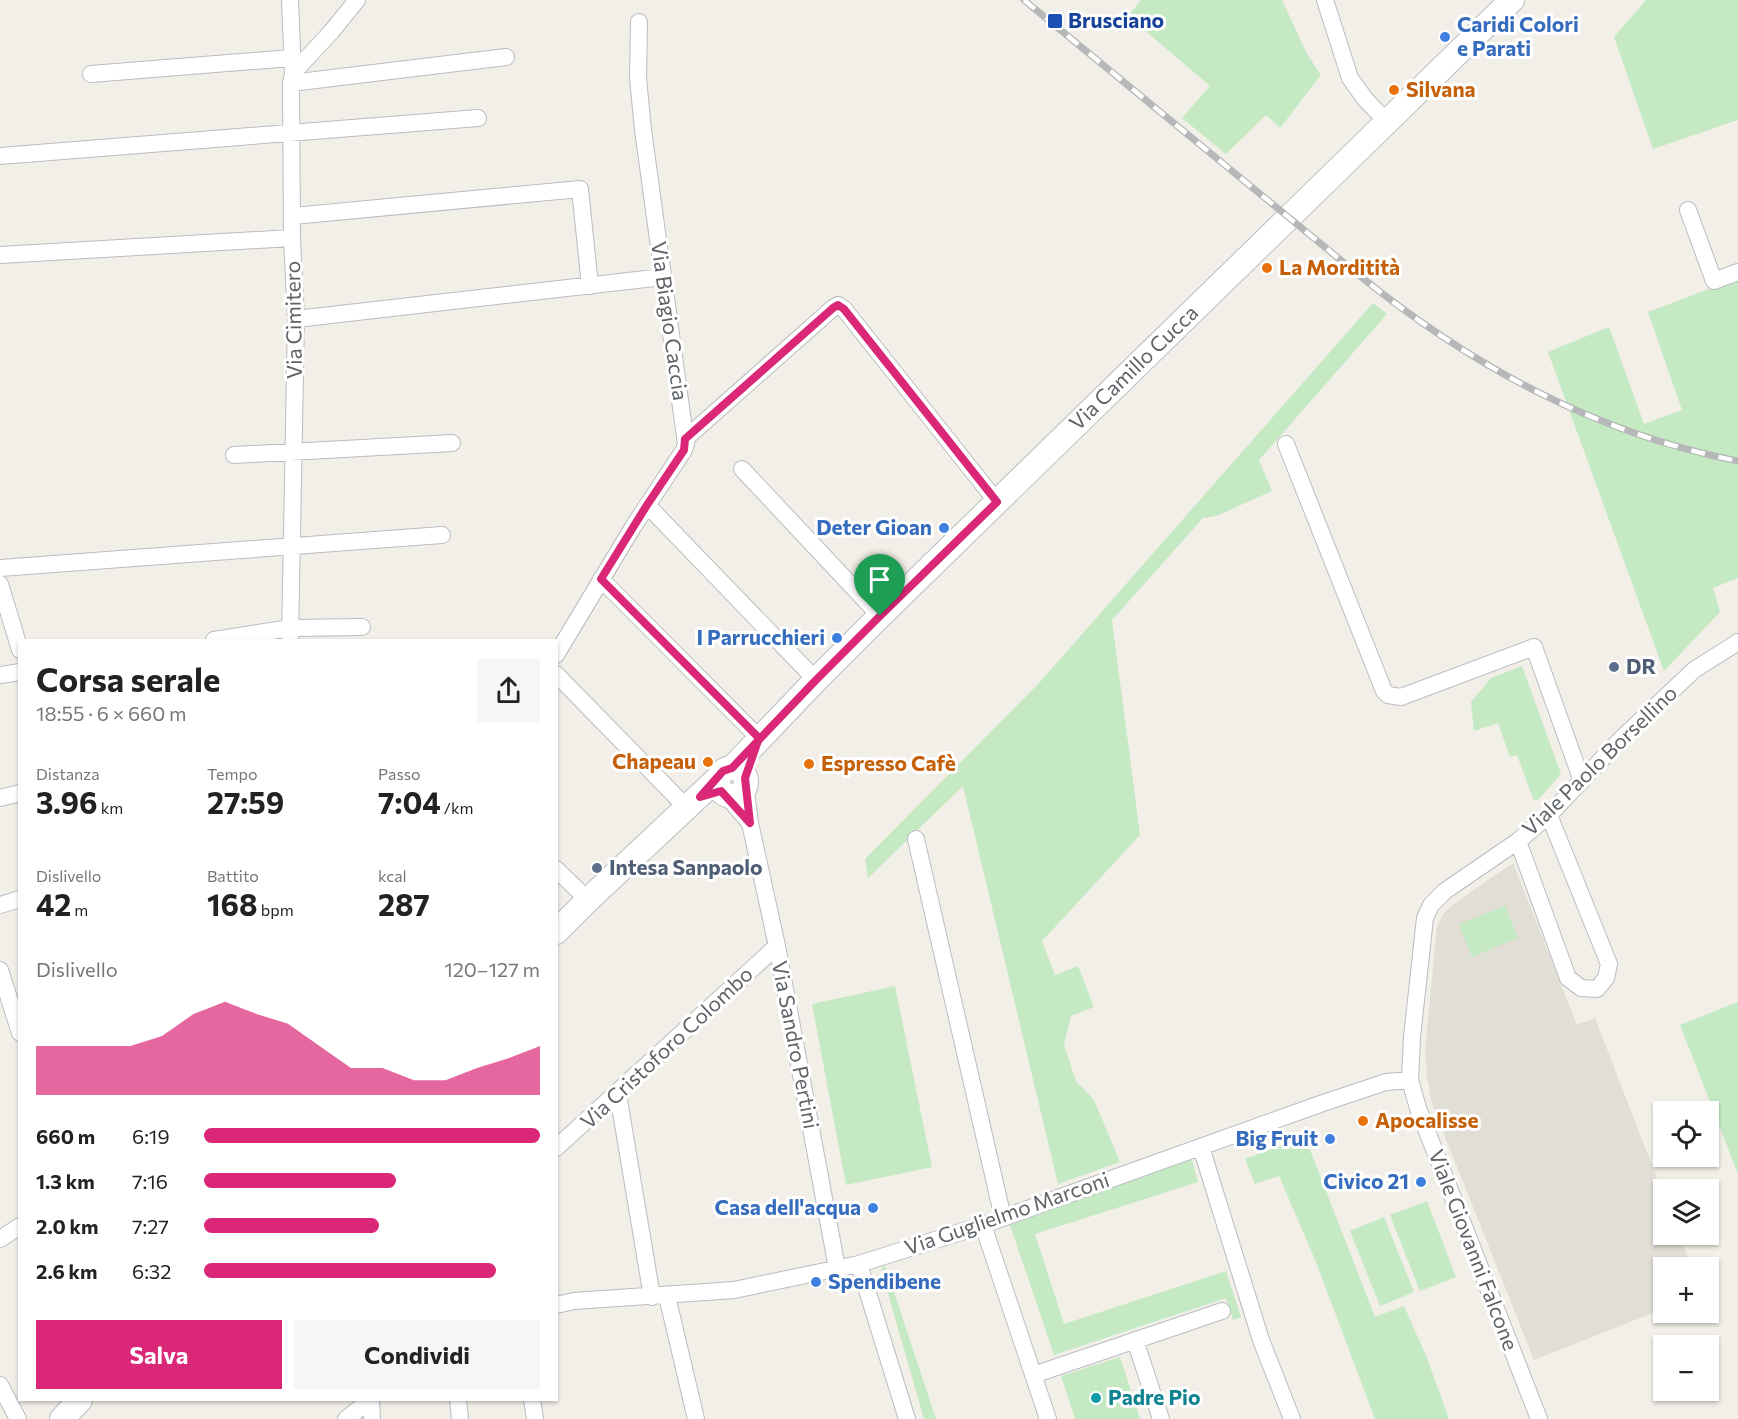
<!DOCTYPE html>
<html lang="it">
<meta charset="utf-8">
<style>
:root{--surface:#fff;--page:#f6f6f6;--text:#222;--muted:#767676;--accent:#db2777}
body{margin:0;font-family:Commissioner,sans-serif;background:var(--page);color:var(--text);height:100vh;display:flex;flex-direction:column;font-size:22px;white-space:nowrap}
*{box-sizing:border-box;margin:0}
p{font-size:20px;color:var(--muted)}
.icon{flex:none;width:33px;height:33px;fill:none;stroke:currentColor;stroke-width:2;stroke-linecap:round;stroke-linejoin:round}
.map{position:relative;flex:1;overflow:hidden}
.details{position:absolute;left:18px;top:639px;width:540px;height:762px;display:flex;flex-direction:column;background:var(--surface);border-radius:0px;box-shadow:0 2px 4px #0004}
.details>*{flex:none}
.buttons{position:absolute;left:1653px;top:1101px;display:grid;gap:12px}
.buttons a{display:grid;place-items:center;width:66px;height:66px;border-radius:0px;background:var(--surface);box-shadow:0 2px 4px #0004;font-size:30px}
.pin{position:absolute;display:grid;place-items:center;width:51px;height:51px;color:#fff;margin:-62px -26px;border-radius:50% 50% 50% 0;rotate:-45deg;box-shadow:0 0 6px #0007}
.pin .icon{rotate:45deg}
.round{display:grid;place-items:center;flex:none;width:63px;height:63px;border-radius:0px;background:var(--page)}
.overview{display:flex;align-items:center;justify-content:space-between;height:102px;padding:0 18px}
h1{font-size:33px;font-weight:700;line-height:45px}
.figures{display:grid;grid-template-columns:repeat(3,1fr);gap:9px;height:102px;padding:6px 18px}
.figures div{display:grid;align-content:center}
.figures b{font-size:30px;font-weight:700}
.figures small{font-size:16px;font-weight:400}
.figures p{font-size:16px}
.chart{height:168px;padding:12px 18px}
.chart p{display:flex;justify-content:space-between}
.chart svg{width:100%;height:108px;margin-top:6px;fill:var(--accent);opacity:.7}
.cta{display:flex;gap:12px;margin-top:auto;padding:12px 18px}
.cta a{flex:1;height:69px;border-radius:0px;background:var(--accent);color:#fff;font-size:24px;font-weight:700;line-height:69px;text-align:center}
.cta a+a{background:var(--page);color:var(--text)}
ul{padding:0 18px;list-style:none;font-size:20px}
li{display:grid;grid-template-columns:96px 72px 1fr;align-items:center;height:45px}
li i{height:15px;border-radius:8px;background:var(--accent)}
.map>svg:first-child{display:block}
.education{fill:#e1ded5}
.green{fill:#c4e9c3}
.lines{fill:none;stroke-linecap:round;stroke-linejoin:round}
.street-casing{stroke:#b9bdc1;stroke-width:18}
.secondary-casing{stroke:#babec3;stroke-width:26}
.street{stroke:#fff;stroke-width:16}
.secondary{stroke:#fff;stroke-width:24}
.rail-casing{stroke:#b6b7b8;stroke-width:7}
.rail{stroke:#fff;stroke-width:4.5;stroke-dasharray:14;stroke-linecap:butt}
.route-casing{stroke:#fff;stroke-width:12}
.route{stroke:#db2777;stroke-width:8}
.transit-dot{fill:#1a4fb4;stroke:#fff;stroke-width:2}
.shop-dot{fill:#3f7fe0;stroke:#fff;stroke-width:2}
.food-dot{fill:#e8710a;stroke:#fff;stroke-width:2}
.service-dot{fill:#5c6f8a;stroke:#fff;stroke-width:2}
.culture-dot{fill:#0f9aa8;stroke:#fff;stroke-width:2}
.labels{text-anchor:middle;stroke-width:6;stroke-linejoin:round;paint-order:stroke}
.transit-label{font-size:21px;font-weight:bold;fill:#164399;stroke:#fff;text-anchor:start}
.shop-label{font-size:21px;font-weight:bold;fill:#366cbe;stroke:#fff;text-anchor:end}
.food-label{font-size:21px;font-weight:bold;fill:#c56008;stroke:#fff;text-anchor:start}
.street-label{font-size:21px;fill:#5e6368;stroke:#fff}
.service-label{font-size:21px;font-weight:bold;fill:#4e5e75;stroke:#fff;text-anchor:start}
.culture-label{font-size:21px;font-weight:bold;fill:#0d838f;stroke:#fff;text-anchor:start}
</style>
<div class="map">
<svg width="1738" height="1419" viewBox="0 0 1738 1419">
<rect width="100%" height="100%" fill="#f1efe7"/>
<path class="education" d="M 1513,863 L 1577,1025 L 1595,1018 L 1663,1194 L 1664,1234 L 1679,1235 L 1692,1267 L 1664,1268 L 1663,1309 L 1534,1360 L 1432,1104 L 1427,1077 L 1425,1050 L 1437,926 L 1444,913 L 1455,903 Z"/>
<path class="green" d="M 1141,0 L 1282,0 L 1307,54 L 1321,75 L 1280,128 L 1266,115 L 1226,154 L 1182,118 L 1210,86 L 1128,16 Z
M 1646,0 L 1738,0 L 1738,120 L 1653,149 L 1614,37 Z
M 1738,278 L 1738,578 L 1713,588 L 1720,612 L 1664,671 L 1548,352 L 1609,327 L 1644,424 L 1682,410 L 1648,312 Z
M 1373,303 L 1387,314 L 1259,460 L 1272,491 L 1216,516 L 1203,518 L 1112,620 L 1140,835 L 1042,941 L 1055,975 L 1078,966 L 1094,1007 L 1071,1016 L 1064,1045 L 1076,1081 L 1094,1100 L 1120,1162 L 1058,1184 L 963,786 L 868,878 L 865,859 L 1040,682 Z
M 1522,666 L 1561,774 L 1539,799 L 1534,801 L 1517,755 L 1510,757 L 1498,723 L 1474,731 L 1471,702 L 1491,678 Z
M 1505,906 L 1518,938 L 1472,957 L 1459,924 Z
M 895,986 L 932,1167 L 846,1185 L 812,1004 Z
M 1738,1002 L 1738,1174 L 1680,1025 Z
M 1305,1137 L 1375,1317 L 1404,1306 L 1427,1358 L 1449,1419 L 1375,1419 L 1316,1262 L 1279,1176 L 1255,1184 L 1245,1159 Z
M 1189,1159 L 1192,1160 L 1198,1182 L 1035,1234 L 1064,1324 L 1226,1271 L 1241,1317 L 1233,1320 L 1226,1298 L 1054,1355 L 1009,1222 Z
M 1427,1201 L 1456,1277 L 1420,1291 L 1390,1215 Z
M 1384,1217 L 1414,1292 L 1380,1306 L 1350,1231 Z
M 885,1265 L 936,1419 L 924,1419 L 881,1269 Z
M 1120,1357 L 1140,1419 L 1075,1419 L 1061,1376 Z"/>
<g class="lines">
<g class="street-casing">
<path id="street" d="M 290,0 L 293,73 L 291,83 L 292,238 L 296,319 L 290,640
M 1325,0 L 1350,78 L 1365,99 L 1387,122
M 293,73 L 332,31 L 357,0
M 91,74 L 291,58
M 291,83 L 506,57
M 0,156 L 478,118
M 1688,210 L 1714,281 L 1738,272
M 293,216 L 580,189 L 590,286
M 0,255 L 292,238
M 296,319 L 663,277
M 685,439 L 833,308 L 838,305 L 844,309 L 997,502
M 1286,444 L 1384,691 L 1388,695 L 1401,697 L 1534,647 L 1582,781
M 234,455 L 452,443
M 742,469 L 880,616
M 647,505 L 816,680
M 0,568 L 442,535
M 601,579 L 759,738
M 0,584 L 20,650
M 214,640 L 290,628 L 362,627
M 556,655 L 633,527 L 684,450 L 686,444 L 643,130 L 638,78 L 639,22
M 556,674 L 687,808
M 0,675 L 20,672
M 745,784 L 750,823 L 777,946 L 837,1268
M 725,794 L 750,823
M 0,798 L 20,793
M 916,839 L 1003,1218
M 1518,841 L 1568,978 L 1581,988 L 1597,989 L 1606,978 L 1609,964 L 1549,815
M 556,869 L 588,900
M 0,905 L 20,899
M 0,970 L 20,1033
M 618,1094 L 652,1297
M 1201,1147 L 1261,1340 L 1292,1419
M 556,1148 L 777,946
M 983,1225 L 1048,1419
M 0,1239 L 20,1226
M 859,1264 L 907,1419
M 667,1296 L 696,1419
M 556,1305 L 574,1301 L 734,1290 L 859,1264 L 983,1225 L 1323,1103 L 1386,1082 L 1410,1080
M 1135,1340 L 1161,1419
M 1033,1375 L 1222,1311
M 0,1385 L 18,1419
M 371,1400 L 372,1419
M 458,1400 L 460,1419
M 532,1400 L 535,1419
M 346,1419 L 370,1400
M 1539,1419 L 1418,1108 L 1410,1080 L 1412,1037 L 1425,918 L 1431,905 L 1445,891 L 1518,841 L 1549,815 L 1622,738 L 1694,670 L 1738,642"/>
</g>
<g class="secondary-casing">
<path id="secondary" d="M 732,768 L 816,680 L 880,616 L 1512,0
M718 782a14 14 0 1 1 28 0a14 14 0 1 1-28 0Z
M 556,932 L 588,900 L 718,778
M 62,1419 L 80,1400"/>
</g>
<use href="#street" class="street"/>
<use href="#secondary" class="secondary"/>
<g class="rail-casing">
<path id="rail" d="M 1024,0 L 1360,276 C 1473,367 1595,433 1738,461"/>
</g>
<use href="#rail" class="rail"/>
</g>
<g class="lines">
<g class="route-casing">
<path id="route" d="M 880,616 L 816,680 L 732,768 L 723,771 L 700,797 L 721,791 L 750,823 L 745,778 L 759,738 L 601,579 L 647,505 L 684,450 L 685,439 L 833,308 L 838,305 L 844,309 L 997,502 L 880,616"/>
</g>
<use href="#route" class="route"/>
</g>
<rect class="transit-dot" x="1047" y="13" width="16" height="16" rx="3"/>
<g class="shop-dot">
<circle cx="1445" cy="37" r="6"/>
<circle cx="944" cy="528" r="6"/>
<circle cx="837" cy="638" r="6"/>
<circle cx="1330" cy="1139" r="6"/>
<circle cx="1421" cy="1182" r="6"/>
<circle cx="873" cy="1208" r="6"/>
<circle cx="816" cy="1282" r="6"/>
</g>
<g class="food-dot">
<circle cx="1394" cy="90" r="6"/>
<circle cx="1267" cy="268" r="6"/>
<circle cx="708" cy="762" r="6"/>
<circle cx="809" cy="764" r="6"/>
<circle cx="1363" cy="1121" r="6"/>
</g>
<g class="service-dot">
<circle cx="1614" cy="667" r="6"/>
<circle cx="597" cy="868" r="6"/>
</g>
<circle class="culture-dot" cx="1096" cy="1398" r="6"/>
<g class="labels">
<g class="transit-label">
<text x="1068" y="28">Brusciano</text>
</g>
<g class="shop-label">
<text x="1457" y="32" text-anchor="start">Caridi Colori<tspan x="1457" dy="24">e Parati</tspan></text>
<text x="932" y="535">Deter Gioan</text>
<text x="825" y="645">I Parrucchieri</text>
<text x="1318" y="1146">Big Fruit</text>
<text x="1409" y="1189">Civico 21</text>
<text x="861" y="1215">Casa dell'acqua</text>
<text x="828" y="1289" text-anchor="start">Spendibene</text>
</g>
<g class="food-label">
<text x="1406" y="97">Silvana</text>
<text x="1279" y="275">La Morditità</text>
<text x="696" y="769" text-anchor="end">Chapeau</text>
<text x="821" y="771">Espresso Cafè</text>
<text x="1375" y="1128">Apocalisse</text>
</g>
<g class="street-label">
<text transform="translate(294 320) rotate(-91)" y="7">Via Cimitero</text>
<text transform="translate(669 321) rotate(82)" y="7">Via Biagio Caccia</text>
<text transform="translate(1134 368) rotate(-44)" y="7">Via Camillo Cucca</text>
<text transform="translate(1600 761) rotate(-44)" y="7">Viale Paolo Borsellino</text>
<text transform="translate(795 1045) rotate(79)" y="7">Via Sandro Pertini</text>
<text transform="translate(667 1048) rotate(-43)" y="7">Via Cristoforo Colombo</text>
<text transform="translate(1007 1214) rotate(-19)" y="7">Via Guglielmo Marconi</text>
<text transform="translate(1473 1250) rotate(69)" y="7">Viale Giovanni Falcone</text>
</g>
<g class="service-label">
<text x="1626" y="674">DR</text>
<text x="609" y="875">Intesa Sanpaolo</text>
</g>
<g class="culture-label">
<text x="1108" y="1405">Padre Pio</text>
</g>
</g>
</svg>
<div class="buttons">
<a><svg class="icon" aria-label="locate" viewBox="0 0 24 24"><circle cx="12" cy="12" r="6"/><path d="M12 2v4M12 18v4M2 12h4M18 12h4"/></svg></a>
<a><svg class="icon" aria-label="layers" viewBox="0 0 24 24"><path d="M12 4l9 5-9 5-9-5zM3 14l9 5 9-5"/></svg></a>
<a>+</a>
<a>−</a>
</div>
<div class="pin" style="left:880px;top:616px;background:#1e9e55"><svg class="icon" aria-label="arrive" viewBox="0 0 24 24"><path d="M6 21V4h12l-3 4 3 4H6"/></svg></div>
<section class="details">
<div class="overview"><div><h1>Corsa serale</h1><p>18:55 · 6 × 660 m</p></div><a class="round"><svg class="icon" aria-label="share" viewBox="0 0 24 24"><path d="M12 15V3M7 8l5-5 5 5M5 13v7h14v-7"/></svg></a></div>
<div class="figures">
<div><p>Distanza</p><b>3.96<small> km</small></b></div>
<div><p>Tempo</p><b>27:59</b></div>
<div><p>Passo</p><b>7:04<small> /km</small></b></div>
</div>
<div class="figures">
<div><p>Dislivello</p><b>42<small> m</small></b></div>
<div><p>Battito</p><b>168<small> bpm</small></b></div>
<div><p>kcal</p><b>287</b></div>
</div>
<div class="chart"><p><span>Dislivello</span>120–127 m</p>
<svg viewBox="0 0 160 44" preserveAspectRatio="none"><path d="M0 44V24L10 24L20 24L30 24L40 20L50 11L60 6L70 11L80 15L90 24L100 33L110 33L120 38L130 38L140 33L150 29L160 24V44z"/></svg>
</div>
<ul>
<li><b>660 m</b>6:19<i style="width:100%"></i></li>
<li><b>1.3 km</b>7:16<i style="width:57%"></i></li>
<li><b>2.0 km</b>7:27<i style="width:52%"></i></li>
<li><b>2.6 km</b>6:32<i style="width:87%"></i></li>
</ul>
<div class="cta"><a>Salva</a><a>Condividi</a></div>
</section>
</div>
